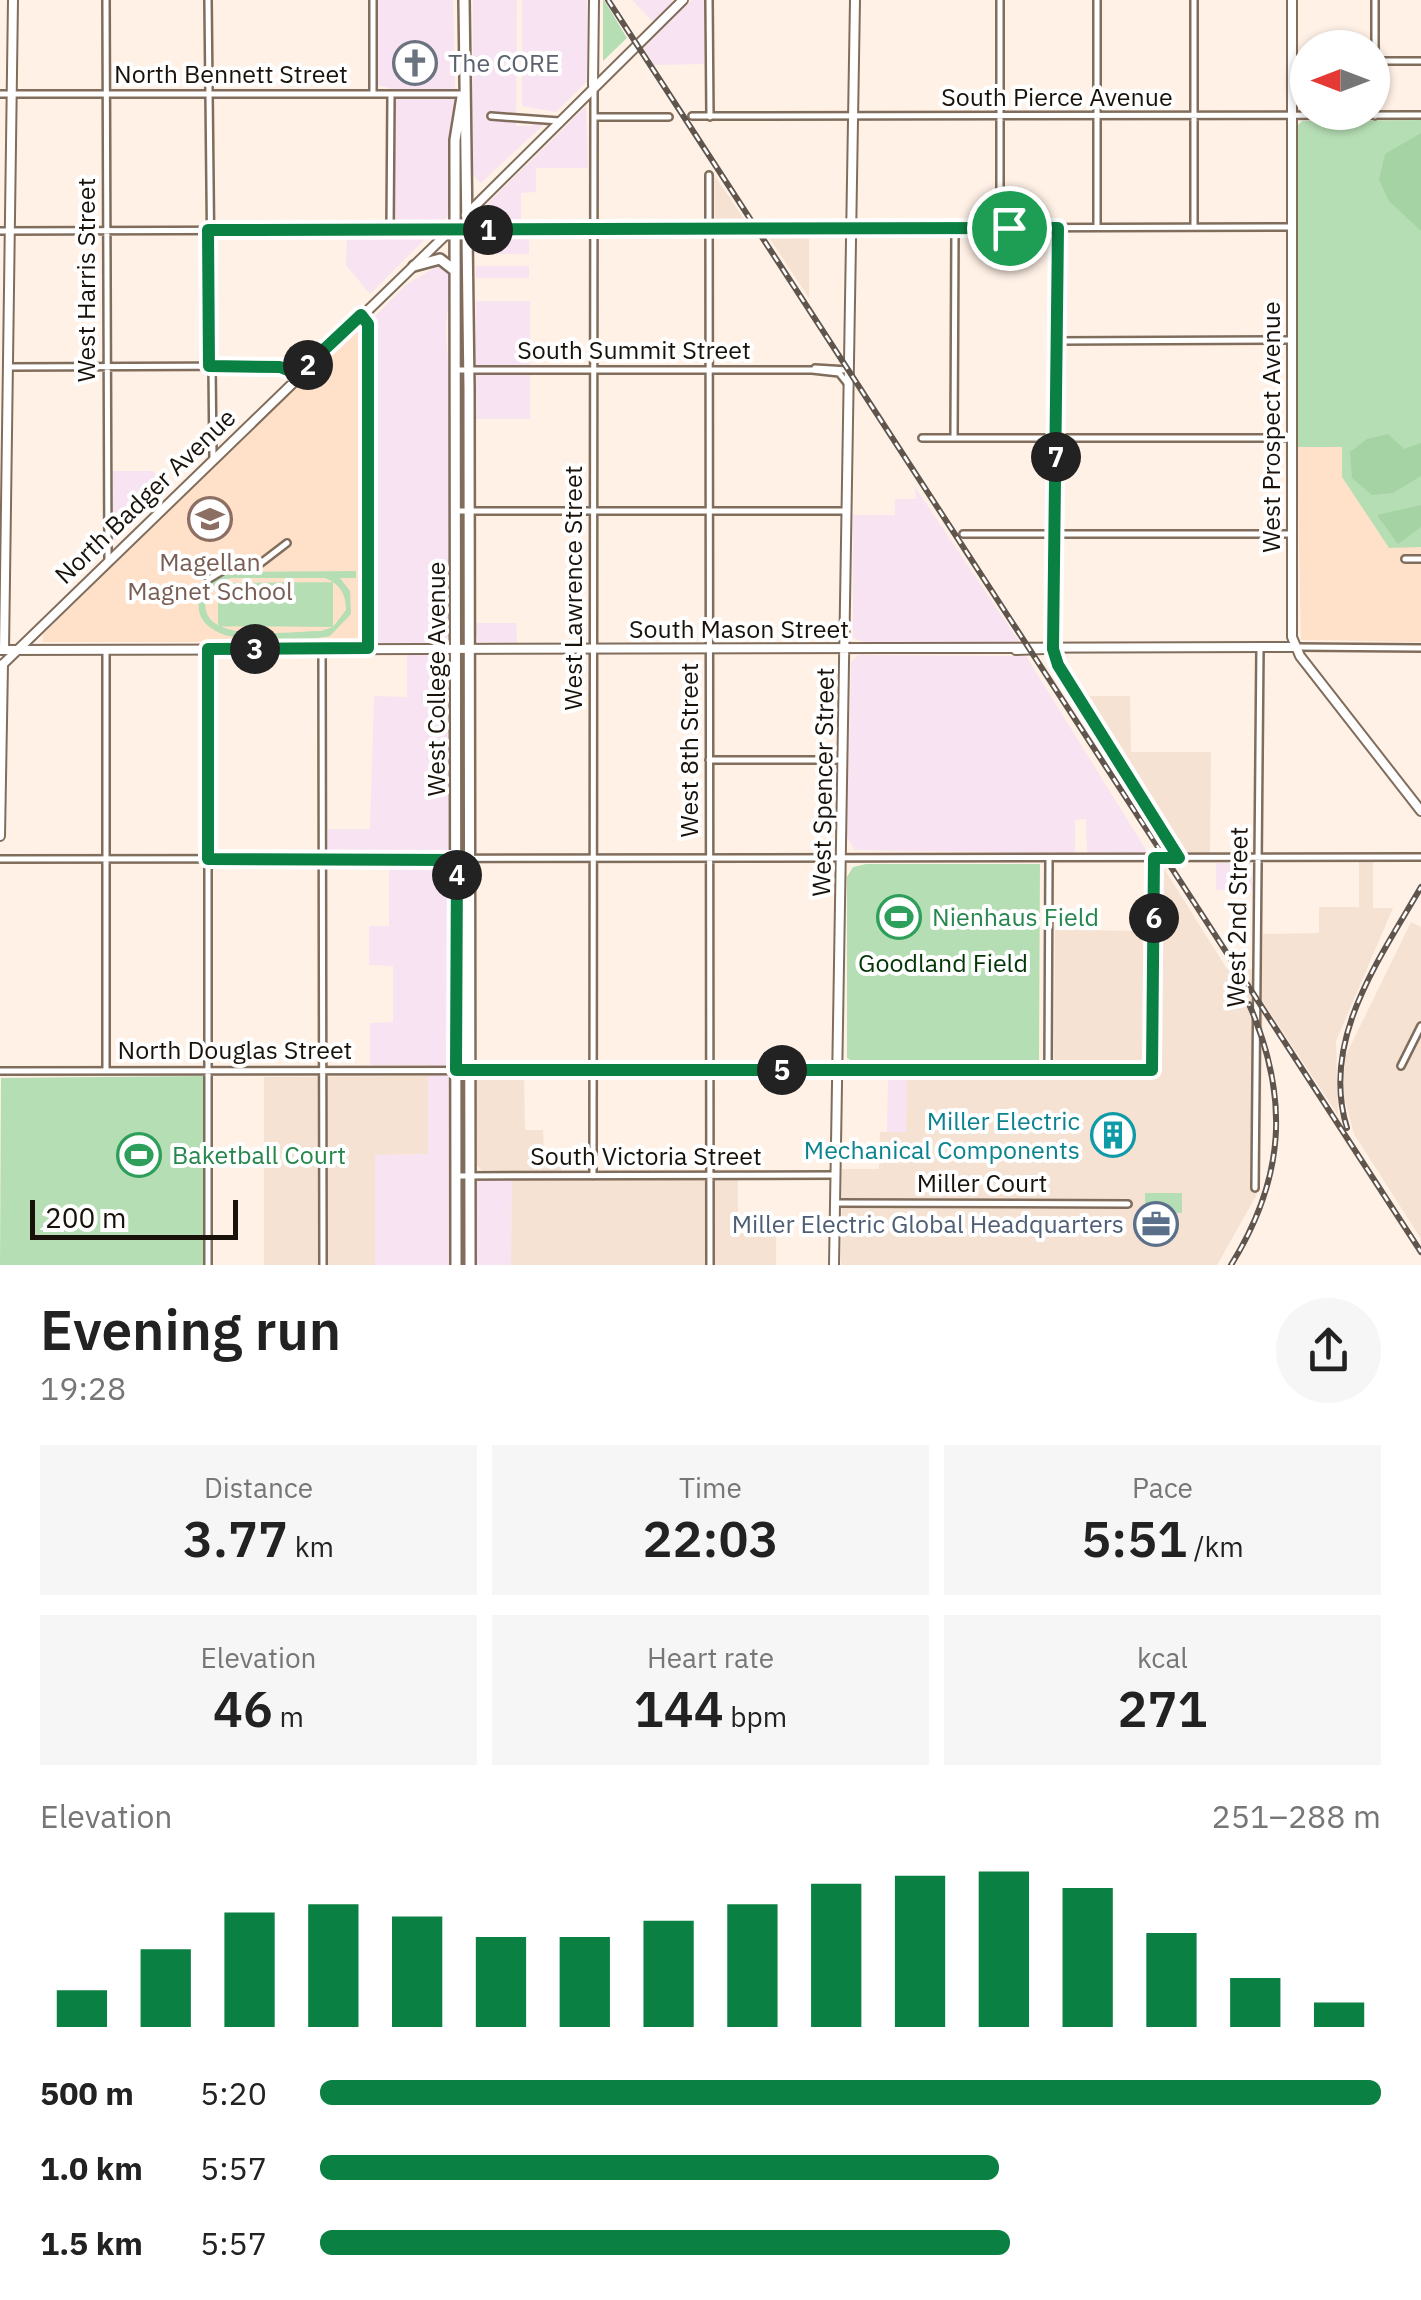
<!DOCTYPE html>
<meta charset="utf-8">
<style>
:root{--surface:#fff;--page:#f6f6f6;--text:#222;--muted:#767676;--accent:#0b8043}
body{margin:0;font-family:"IBM Plex Sans",sans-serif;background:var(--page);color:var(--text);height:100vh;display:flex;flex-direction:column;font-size:38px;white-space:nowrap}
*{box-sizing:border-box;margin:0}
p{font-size:32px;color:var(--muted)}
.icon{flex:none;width:55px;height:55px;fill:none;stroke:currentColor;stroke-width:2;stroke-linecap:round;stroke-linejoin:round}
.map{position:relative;height:1265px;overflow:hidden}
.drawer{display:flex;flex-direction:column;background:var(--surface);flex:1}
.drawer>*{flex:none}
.needle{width:65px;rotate:270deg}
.controls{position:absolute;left:1290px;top:30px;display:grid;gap:20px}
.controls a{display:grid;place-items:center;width:100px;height:100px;border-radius:50%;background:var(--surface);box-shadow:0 2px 8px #0004;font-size:50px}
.scale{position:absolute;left:30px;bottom:25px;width:208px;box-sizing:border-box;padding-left:10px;border:5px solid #19120b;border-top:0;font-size:28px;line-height:35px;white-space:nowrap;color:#19120b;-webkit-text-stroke:8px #fff;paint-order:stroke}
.pin{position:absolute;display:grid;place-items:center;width:85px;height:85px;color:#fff;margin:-42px;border:5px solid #fff;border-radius:50%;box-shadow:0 2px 10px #0007}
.km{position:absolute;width:50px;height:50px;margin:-25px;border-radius:50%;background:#222;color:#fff;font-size:28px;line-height:50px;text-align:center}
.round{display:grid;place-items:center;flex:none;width:105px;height:105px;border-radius:52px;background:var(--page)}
.overview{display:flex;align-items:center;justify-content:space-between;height:170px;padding:0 40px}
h1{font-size:55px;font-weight:600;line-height:75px}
.figures{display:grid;grid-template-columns:repeat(3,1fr);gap:15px;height:170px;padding:10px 40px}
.figures div{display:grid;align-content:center;border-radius:0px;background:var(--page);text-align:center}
.figures b{font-size:50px;font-weight:600}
.figures small{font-size:28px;font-weight:400}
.figures p{font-size:28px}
.chart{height:280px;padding:20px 40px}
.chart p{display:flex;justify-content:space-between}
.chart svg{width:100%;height:180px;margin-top:10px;stroke:var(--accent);stroke-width:6}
ul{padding:0 40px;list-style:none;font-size:32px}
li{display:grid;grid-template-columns:160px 120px 1fr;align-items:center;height:75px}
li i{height:25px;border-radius:12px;background:var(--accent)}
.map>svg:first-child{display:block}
.commercial{fill:#f8e3f2}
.industrial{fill:#f5e2d2}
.built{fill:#fee1c8}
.green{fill:#b6deb4;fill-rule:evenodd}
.forest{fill:#a6d3a4}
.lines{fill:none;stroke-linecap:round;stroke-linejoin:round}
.street-casing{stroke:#816d5c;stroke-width:10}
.secondary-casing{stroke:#816d5c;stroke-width:12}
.primary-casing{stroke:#816d5c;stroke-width:14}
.street{stroke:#fff;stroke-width:5}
.secondary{stroke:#fff;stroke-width:8}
.primary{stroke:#fff;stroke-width:9}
.rail-casing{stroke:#5f554d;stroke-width:6}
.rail{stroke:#fff;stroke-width:2.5;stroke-dasharray:8;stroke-linecap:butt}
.route-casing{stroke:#fff;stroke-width:20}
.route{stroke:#0b8043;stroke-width:12}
.labels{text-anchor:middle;stroke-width:8;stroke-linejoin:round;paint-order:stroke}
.worship-label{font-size:25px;fill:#5b616d;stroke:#fff;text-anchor:start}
.street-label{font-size:25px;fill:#19120b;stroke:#fff}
.education-label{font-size:25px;fill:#785e54;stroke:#fff}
.leisure-label{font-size:25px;fill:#27864d;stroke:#fff;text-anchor:start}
.park-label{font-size:25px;fill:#033507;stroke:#fff}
.culture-label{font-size:25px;fill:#0d838f;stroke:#fff;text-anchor:end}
.service-label{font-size:25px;fill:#4e5e75;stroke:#fff;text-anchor:end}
</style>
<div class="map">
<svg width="1421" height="1265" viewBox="0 0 1421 1265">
<rect width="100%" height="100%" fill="#fff1e6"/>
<path class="commercial" d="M 378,0 L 453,0 L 455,83 L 449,215 L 370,294 L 346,265 L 347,234 L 392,233 L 392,89 L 378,85 Z
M 473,0 L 517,0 L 516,126 L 531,126 L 537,121 L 543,125 L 481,183 L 472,174 Z
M 522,0 L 587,0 L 587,81 L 556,112 L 522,106 Z
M 632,0 L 671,0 L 680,10 L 692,0 L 704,0 L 704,64 L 654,65 L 644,48 L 661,30 Z
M 586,106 L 588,168 L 536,168 L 536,192 L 521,193 L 521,233 L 529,234 L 529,254 L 476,254 L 478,213 Z
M 441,264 L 448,271 L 450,282 L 446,330 L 452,426 L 452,635 L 436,643 L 379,643 L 375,638 L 374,317 L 407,284 Z
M 476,266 L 529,266 L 529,278 L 476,278 Z
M 476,301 L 530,301 L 530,419 L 474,419 Z
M 111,471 L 153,471 L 169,490 L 115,541 L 111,534 Z
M 915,487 L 1020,643 L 863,642 L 853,638 L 853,515 L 895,515 L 895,499 L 916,499 Z
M 474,623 L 516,623 L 517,643 L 478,642 Z
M 407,654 L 443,654 L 452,661 L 452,1265 L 375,1265 L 375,1155 L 428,1154 L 428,1065 L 370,1065 L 370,1023 L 393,1022 L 393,966 L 369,965 L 369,926 L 389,926 L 389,855 L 330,854 L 328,850 L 328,829 L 370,829 L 374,696 L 407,697 Z
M 859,655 L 1026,656 L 1148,853 L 1087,853 L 1086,819 L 1075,820 L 1075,853 L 855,850 L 847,837 L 851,662 Z
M 1216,863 L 1250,863 L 1253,890 L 1216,890 Z
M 888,1075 L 907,1075 L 906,1132 L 887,1132 Z
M 480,1180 L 512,1180 L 511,1265 L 474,1265 L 474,1185 Z"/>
<path class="industrial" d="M 714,175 L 747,223 L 715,221 Z
M 766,233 L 809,233 L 809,298 Z
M 1079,696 L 1130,696 L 1131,752 L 1211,752 L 1210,853 L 1178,852 Z
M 1359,862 L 1373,862 L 1373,908 L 1393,908 L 1336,1041 L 1338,1115 L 1263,1002 L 1260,1189 L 1217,1265 L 841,1265 L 842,1169 L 879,1169 L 880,1132 L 906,1132 L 907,1075 L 1054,1075 L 1055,930 L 1158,931 L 1159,868 L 1165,870 L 1227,969 L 1262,969 L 1263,934 L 1319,933 L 1319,907 L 1359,907 Z
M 1411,922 L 1421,927 L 1421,1239 L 1354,1134 L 1343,1093 L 1345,1057 Z
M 482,1075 L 524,1075 L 525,1130 L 543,1130 L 544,1149 L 561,1149 L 561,1180 L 738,1180 L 738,1222 L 776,1221 L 776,1265 L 511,1265 L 512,1171 L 482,1170 L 474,1163 L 474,1089 L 475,1079 Z
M 428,1076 L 428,1154 L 375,1155 L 375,1265 L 264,1265 L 264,1077 Z"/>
<path class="built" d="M 359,331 L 359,642 L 43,642 L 43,634 L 352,332 Z
M 1297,447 L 1342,447 L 1389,547 L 1421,547 L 1421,642 L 1301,640 Z"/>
<path class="green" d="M 604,0 L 627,38 L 603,61 L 603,0 Z
M 1421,120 L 1421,547 L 1389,548 L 1342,477 L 1342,447 L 1297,447 L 1297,126 L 1302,121 Z
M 356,571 L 356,578 L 340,578 L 350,591 L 351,614 L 330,636 C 295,643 174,653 203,587 L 211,579 L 232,572 ZM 231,578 L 325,578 C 340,584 346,594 346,610 L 333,627 L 333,582 L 218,583 ZM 218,582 L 218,626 L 333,627 L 321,631 C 294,631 212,643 206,610 C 203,598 209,590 218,582 Z
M 866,864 L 1040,864 L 1039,1061 L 855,1063 L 847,1058 L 847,877 L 853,867 Z
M 204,1076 L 203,1265 L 0,1265 L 1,1078 Z
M 1145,1193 L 1182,1193 L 1182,1213 L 1145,1213 Z"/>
<path class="forest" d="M 1421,133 L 1421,231 L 1389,201 L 1379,180 L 1385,154 Z
M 1388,434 L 1404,449 L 1421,443 L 1421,476 L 1393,493 L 1372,495 L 1352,478 L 1350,452 L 1367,439 Z
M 1421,505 L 1421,527 L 1398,544 L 1377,515 Z"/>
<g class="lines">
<g class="street-casing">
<path id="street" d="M 106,0 L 108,560
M 208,0 L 213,458
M 373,0 L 373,94
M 709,0 L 710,117
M 1000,0 L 1000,227
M 1097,0 L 1097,227
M 1194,0 L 1194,227
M 1375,61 L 1421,61
M 0,94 L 463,94
M 491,116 L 559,121
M 692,116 L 1421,115
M 1375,116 L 1375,0
M 594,117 L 669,117
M 709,175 L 710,1265
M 1058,228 L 1053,649 L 1058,665 L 1179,858
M 390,230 L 391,94
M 0,231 L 1291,227
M 363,317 L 367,324 L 368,649
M 1057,341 L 1291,340
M 9,367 L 263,366 L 287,367 L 299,375
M 815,368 L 848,370
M 455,370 L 812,370 L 839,373 L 847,383
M 922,438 L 1291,438
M 954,438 L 955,228
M 456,511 L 847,511
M 963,534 L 1291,534
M 1405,559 L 1421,559
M 204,574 L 209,579 L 224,570 L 253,569 L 287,543
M 1296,647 L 1421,648
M 322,648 L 323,1265
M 208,649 L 208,1265
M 106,650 L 106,1070
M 709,760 L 841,760
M 0,859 L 1421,857
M 1401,1066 L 1421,1026
M 1048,1070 L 1049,858
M 0,1071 L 1151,1070 L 1155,858
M 457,1176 L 836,1175
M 593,1176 L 594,90
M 1255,1188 L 1260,647
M 835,1203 L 1128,1204"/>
</g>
<g class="secondary-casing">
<path id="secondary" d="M 1292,0 L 1292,637 L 1300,656 L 1421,811
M 593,85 L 594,0
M 466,215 L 683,0
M 0,650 L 1296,647
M 4,650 L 13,0
M 1016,650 L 1044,649
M 0,667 L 456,225
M 0,836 L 3,664
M 834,1265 L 855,0"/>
</g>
<g class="primary-casing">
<path id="primary" d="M 464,0 L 469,389 L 470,1265
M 414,266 L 440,259 L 454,270
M 456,1265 L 455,140 L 462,97"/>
</g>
<use href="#street" class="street"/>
<use href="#secondary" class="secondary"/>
<use href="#primary" class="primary"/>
<g class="rail-casing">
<path id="rail" d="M 608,0 L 1421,1252
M 1347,1128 C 1320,1040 1379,960 1421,887
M 1231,1265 C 1285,1178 1290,1098 1249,1004"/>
</g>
<use href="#rail" class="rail"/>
</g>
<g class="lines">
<g class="route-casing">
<path id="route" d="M 1009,228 L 1058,228 L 1053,649 L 1058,665 L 1179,858 L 1154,858 L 1152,1070 L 456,1070 L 457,860 L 208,859 L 208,649 L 368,648 L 368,324 L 361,315 L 298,374 L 280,367 L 209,366 L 208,230 Z"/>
</g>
<use href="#route" class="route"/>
</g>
<defs>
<g id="church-ring" transform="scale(2.25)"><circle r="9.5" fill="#fff" stroke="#6b7280" stroke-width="1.5"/><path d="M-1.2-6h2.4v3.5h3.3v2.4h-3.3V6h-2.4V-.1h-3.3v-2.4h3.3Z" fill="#6b7280"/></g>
<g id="school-ring" transform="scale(2.25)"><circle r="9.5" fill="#fff" stroke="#8d6e63" stroke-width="1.5"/><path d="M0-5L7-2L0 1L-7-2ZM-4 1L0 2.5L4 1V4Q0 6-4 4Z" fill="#8d6e63"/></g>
<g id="stadium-ring" transform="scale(2.25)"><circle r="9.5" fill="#fff" stroke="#2e9e5b" stroke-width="1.5"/><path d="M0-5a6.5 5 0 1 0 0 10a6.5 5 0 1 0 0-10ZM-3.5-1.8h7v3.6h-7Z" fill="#2e9e5b"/></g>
<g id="building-ring" transform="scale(2.25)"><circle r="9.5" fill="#fff" stroke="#0f9aa8" stroke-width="1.5"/><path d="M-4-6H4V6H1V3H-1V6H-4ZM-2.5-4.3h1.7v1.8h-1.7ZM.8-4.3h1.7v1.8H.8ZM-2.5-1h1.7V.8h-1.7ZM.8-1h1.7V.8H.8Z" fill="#0f9aa8"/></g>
<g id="office-ring" transform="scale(2.25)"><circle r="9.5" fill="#fff" stroke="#5c6f8a" stroke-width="1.5"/><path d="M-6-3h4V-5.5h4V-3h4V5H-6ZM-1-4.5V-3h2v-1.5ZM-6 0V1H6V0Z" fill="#5c6f8a"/></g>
</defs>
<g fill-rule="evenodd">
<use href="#church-ring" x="415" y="63"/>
<use href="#school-ring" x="210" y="519"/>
<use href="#stadium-ring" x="899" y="917"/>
<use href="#building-ring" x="1113" y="1135"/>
<use href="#stadium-ring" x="139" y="1155"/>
<use href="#office-ring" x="1156" y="1224"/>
</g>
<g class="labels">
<g class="worship-label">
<text x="448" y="72">The CORE</text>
</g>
<g class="street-label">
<text x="231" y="83">North Bennett Street</text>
<text x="1057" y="106">South Pierce Avenue</text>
<text transform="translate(86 280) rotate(-90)" y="9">West Harris Street</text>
<text x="634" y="359">South Summit Street</text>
<text transform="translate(1271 427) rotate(-90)" y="9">West Prospect Avenue</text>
<text transform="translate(145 496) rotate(-44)" y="9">North Badger Avenue</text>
<text transform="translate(573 588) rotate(-90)" y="9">West Lawrence Street</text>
<text x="739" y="638">South Mason Street</text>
<text transform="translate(436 679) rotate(-90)" y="9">West College Avenue</text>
<text transform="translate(689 750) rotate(-90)" y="9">West 8th Street</text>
<text transform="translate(823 782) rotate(-89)" y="9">West Spencer Street</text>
<text transform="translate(1237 917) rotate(-89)" y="9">West 2nd Street</text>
<text x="235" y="1059">North Douglas Street</text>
<text x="646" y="1165">South Victoria Street</text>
<text x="982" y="1192">Miller Court</text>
</g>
<g class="education-label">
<text x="210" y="571">Magellan<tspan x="210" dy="29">Magnet School</tspan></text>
</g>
<g class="leisure-label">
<text x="932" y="926">Nienhaus Field</text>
<text x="172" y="1164">Baketball Court</text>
</g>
<g class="park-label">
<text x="943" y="972">Goodland Field</text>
</g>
<g class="culture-label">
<text x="1080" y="1130">Miller Electric<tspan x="1080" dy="29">Mechanical Components</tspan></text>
</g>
<g class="service-label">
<text x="1124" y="1233">Miller Electric Global Headquarters</text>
</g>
</g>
</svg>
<div class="controls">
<a><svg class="needle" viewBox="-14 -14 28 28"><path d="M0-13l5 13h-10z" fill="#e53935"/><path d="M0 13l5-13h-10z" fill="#767676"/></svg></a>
</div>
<div class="scale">200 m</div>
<div class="pin" style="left:1009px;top:228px;background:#1e9e55"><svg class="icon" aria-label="arrive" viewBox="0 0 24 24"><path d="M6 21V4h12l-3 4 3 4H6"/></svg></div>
<b class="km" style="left:488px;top:230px">1</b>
<b class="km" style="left:308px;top:365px">2</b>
<b class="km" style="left:255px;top:649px">3</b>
<b class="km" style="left:457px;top:875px">4</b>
<b class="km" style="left:782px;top:1070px">5</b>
<b class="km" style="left:1154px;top:918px">6</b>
<b class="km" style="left:1056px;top:457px">7</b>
</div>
<section class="drawer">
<div class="overview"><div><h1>Evening run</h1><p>19:28</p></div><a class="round"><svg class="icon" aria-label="share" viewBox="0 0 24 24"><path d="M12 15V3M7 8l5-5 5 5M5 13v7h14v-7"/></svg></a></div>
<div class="figures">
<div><p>Distance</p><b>3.77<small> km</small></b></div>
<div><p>Time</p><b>22:03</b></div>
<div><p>Pace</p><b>5:51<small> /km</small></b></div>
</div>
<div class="figures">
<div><p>Elevation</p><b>46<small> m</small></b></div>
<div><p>Heart rate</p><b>144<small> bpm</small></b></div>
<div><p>kcal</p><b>271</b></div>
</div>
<div class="chart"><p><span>Elevation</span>251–288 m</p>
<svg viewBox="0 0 160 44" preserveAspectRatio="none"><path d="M5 44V35M15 44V25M25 44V16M35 44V14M45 44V17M55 44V22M65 44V22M75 44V18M85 44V14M95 44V9M105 44V7M115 44V6M125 44V10M135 44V21M145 44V32M155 44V38"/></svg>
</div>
<ul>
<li><b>500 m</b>5:20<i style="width:100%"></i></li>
<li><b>1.0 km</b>5:57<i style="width:64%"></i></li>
<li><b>1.5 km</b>5:57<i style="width:65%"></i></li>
</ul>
</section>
